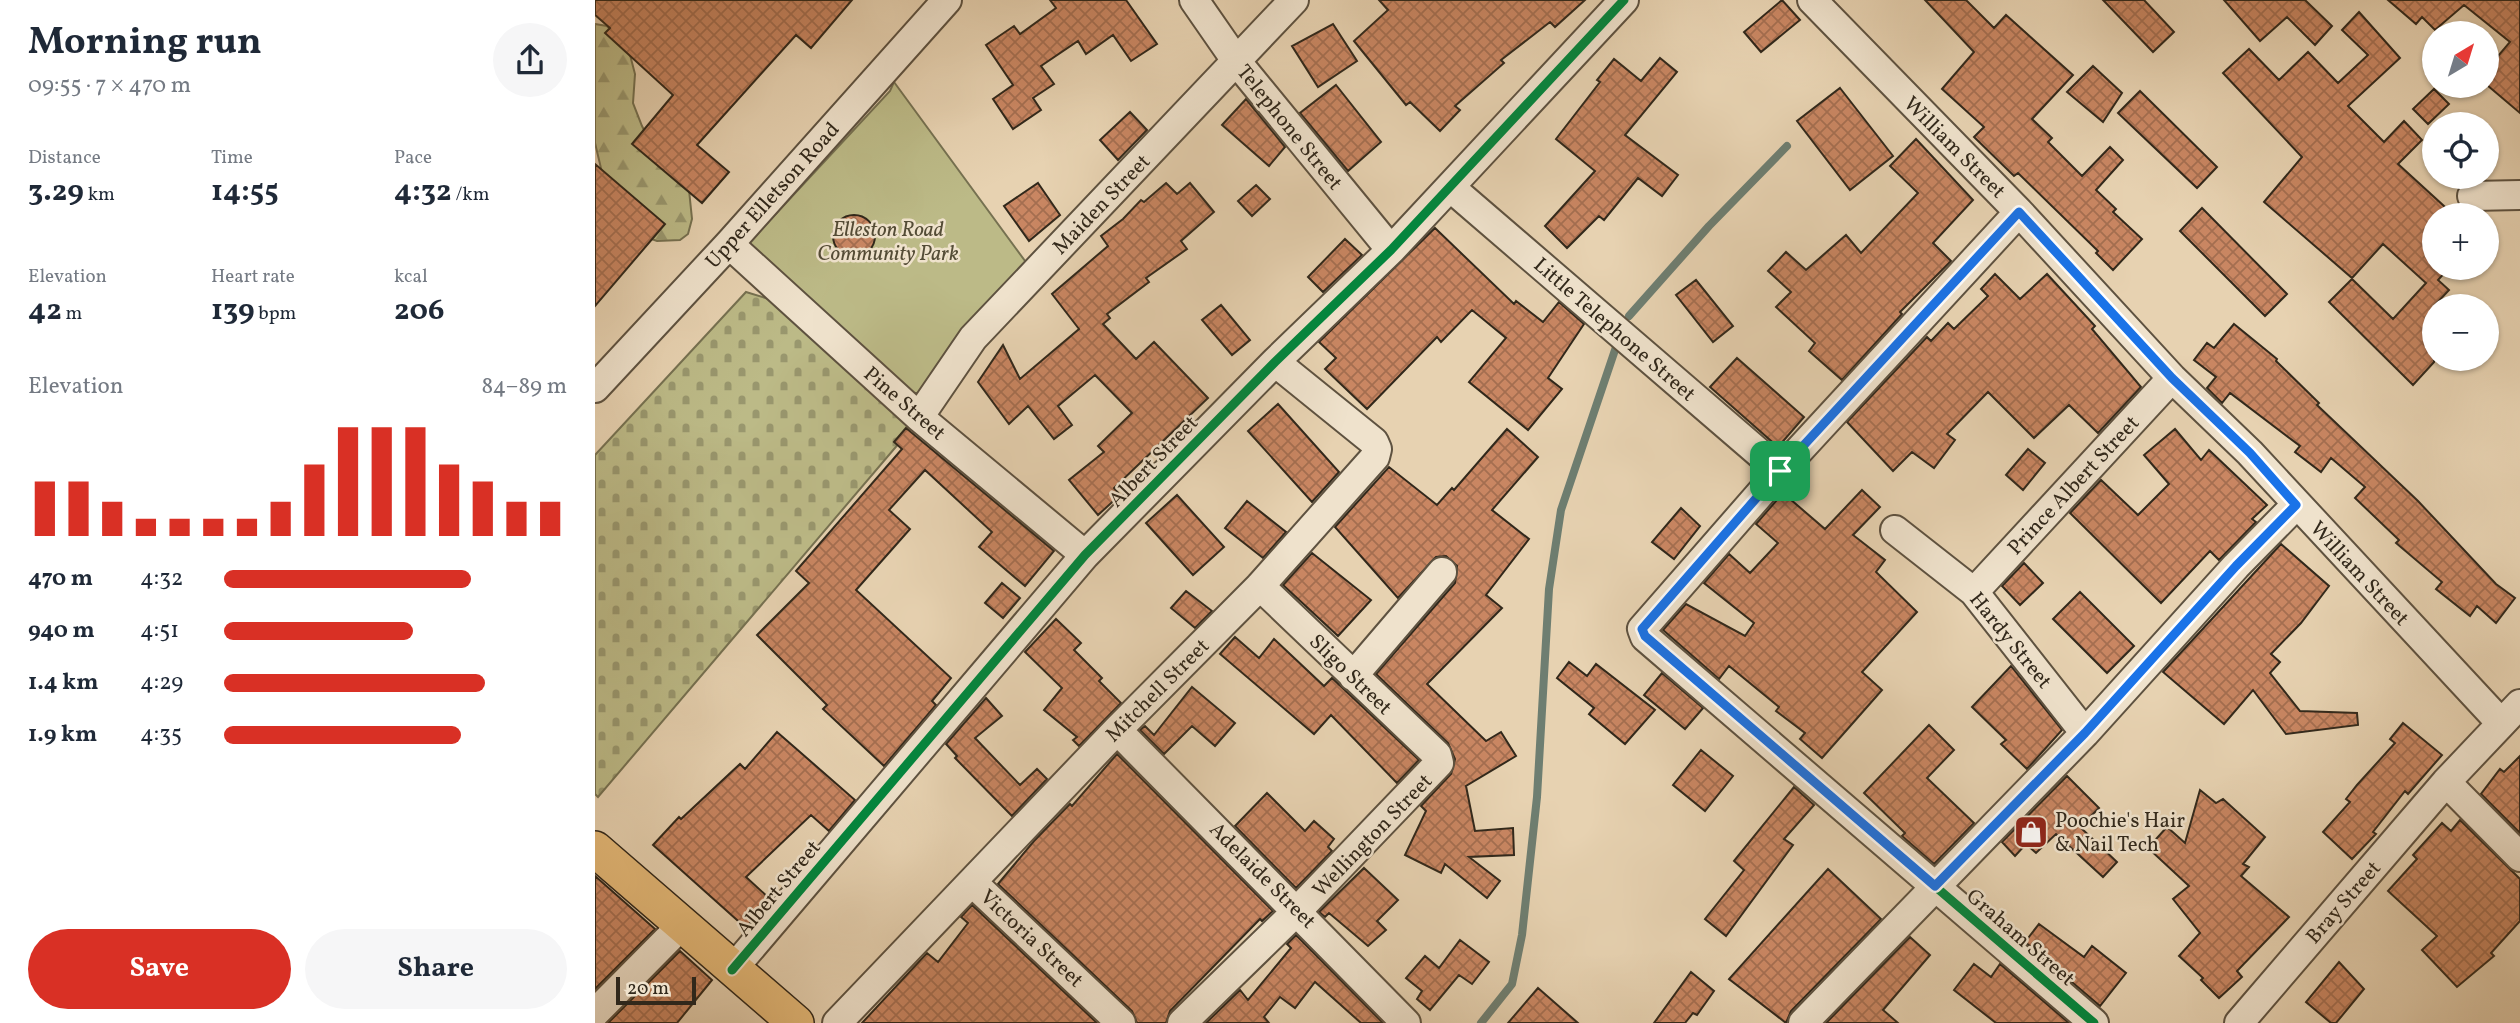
<!DOCTYPE html>
<meta charset="utf-8">
<style>
:root{--surface:#fff;--page:#f6f6f7;--text:#1f2937;--muted:#747a83;--accent:#d93025}
body{margin:0;font-family:Vollkorn,serif;background:var(--page);color:var(--text);height:100vh;display:flex;flex-direction:column;font-size:26px;white-space:nowrap}
*{box-sizing:border-box;margin:0}
p{font-size:23px;color:var(--muted)}
.icon{flex:none;width:38px;height:38px;fill:none;stroke:currentColor;stroke-width:2;stroke-linecap:round;stroke-linejoin:round}
.map{position:relative;flex:1;overflow:hidden}
.sheet{display:flex;flex-direction:column;background:var(--surface);width:595px}
.sheet>*{flex:none}
.needle{width:46px;rotate:38deg}
.buttons{position:absolute;left:1827px;top:21px;display:grid;gap:14px}
.buttons a{display:grid;place-items:center;width:77px;height:77px;border-radius:50%;background:var(--surface);box-shadow:0 2px 5px #0004;font-size:35px}
.scale{position:absolute;left:21px;bottom:18px;width:80px;box-sizing:border-box;padding-left:7px;border:4px solid #31281b;border-top:0;font-size:19px;line-height:24px;white-space:nowrap;color:#31281b;-webkit-text-stroke:5px #efe2cc;paint-order:stroke}
.pin{position:absolute;display:grid;place-items:center;width:60px;height:60px;color:#fff;margin:-30px;border-radius:14px;box-shadow:0 4px 10px #0006}
.round{display:grid;place-items:center;flex:none;width:74px;height:74px;border-radius:37px;background:var(--page)}
.summary{display:flex;align-items:center;justify-content:space-between;height:119px;padding:0 28px}
h1{font-size:38px;font-weight:700;line-height:52px}
.metrics{display:grid;grid-template-columns:repeat(3,1fr);gap:10px;height:119px;padding:7px 28px}
.metrics div{display:grid;align-content:center}
.metrics b{font-size:30px;font-weight:700}
.metrics small{font-size:19px;font-weight:400}
.metrics p{font-size:19px}
.chart{height:196px;padding:14px 28px}
.chart p{display:flex;justify-content:space-between}
.chart svg{width:100%;height:126px;margin-top:7px;stroke:var(--accent);stroke-width:6}
.button{display:flex;gap:14px;margin-top:auto;padding:14px 28px}
.button a{flex:1;height:80px;border-radius:42px;background:var(--accent);color:#fff;font-size:28px;font-weight:700;line-height:80px;text-align:center}
.button a+a{background:var(--page);color:var(--text)}
ul{padding:0 28px;list-style:none;font-size:23px}
li{display:grid;grid-template-columns:112px 84px 1fr;align-items:center;height:52px}
li i{height:18px;border-radius:9px;background:var(--accent)}
main{display:flex;flex:1;min-height:0}
.map>svg:first-child{display:block}
.forest{fill:url(#forest-firs);stroke:#767151;stroke-width:2}
.cemetery{fill:url(#cemetery-stones);stroke:#767151;stroke-width:2}
.green{fill:#bcba87;stroke:#767151;stroke-width:2}
.lines{fill:none;stroke-linecap:round;stroke-linejoin:round}
.stream{stroke:#6e7e71;stroke-width:8}
.building{fill:url(#building-cross-hatch);stroke:#31281b;stroke-width:2}
.minor-casing{stroke:#5e5240;stroke-width:32}
.major-casing{stroke:#31281b;stroke-width:38}
.minor{stroke:#efe2cc;stroke-width:28}
.major{stroke:#e4b978;stroke-width:35}
.cycleway-casing{stroke:#efe2cc;stroke-width:13}
.cycleway{stroke:#00873e;stroke-width:9}
.route-casing{stroke:#fff;stroke-width:14}
.route{stroke:#1a73e8;stroke-width:9}
.labels{text-anchor:middle;stroke-width:5;stroke-linejoin:round;paint-order:stroke}
.street-label{font-size:21px;fill:#31281b;stroke:#efe2cc}
.park-label{font-size:21px;font-style:italic;fill:#544c36;stroke:#efe2cc}
.poi-label{font-size:21px;fill:#31281b;stroke:#efe2cc;text-anchor:start}
</style>
<main>
<section class="sheet">
<div class="summary"><div><h1>Morning run</h1><p>09:55 · 7 × 470 m</p></div><a class="round"><svg class="icon" aria-label="share" viewBox="0 0 24 24"><path d="M12 15V3M7 8l5-5 5 5M5 13v7h14v-7"/></svg></a></div>
<div class="metrics">
<div><p>Distance</p><b>3.29<small> km</small></b></div>
<div><p>Time</p><b>14:55</b></div>
<div><p>Pace</p><b>4:32<small> /km</small></b></div>
</div>
<div class="metrics">
<div><p>Elevation</p><b>42<small> m</small></b></div>
<div><p>Heart rate</p><b>139<small> bpm</small></b></div>
<div><p>kcal</p><b>206</b></div>
</div>
<div class="chart"><p><span>Elevation</span>84–89 m</p>
<svg viewBox="0 0 160 44" preserveAspectRatio="none"><path d="M5 44V25M15 44V25M25 44V32M35 44V38M45 44V38M55 44V38M65 44V38M75 44V32M85 44V19M95 44V6M105 44V6M115 44V6M125 44V19M135 44V25M145 44V32M155 44V32"/></svg>
</div>
<ul>
<li><b>470 m</b>4:32<i style="width:72%"></i></li>
<li><b>940 m</b>4:51<i style="width:55%"></i></li>
<li><b>1.4 km</b>4:29<i style="width:76%"></i></li>
<li><b>1.9 km</b>4:35<i style="width:69%"></i></li>
</ul>
<div class="button"><a>Save</a><a>Share</a></div>
</section>
<div class="map">
<svg width="1925" height="1023" viewBox="0 0 1925 1023">
<defs>
<pattern id="forest-firs" width="22" height="20" patternUnits="userSpaceOnUse" patternTransform="scale(1.75)"><rect width="22" height="20" fill="#bcba87"/><path d="M5 1l3.5 6h-7zM16 11l3.5 6h-7z" fill="#99976e"/></pattern>
<pattern id="cemetery-stones" width="16" height="16" patternUnits="userSpaceOnUse" patternTransform="scale(1.75)"><rect width="16" height="16" fill="#bcba87"/><path d="M2 7V4a2 2 0 0 1 4 0v3zM10 15v-3a2 2 0 0 1 4 0v3z" fill="#99976e"/></pattern>
<pattern id="building-cross-hatch" width="8" height="8" patternUnits="userSpaceOnUse" patternTransform="scale(1.75)"><rect width="8" height="8" fill="#c98662"/><path d="M0 0l8 8M0 8l8-8" fill="none" stroke="#a46e50"/></pattern>
</defs>
<rect width="100%" height="100%" fill="#e7d2b1"/>
<filter id="stains"><feTurbulence type="fractalNoise" baseFrequency=".00286" numOctaves="4"/><feColorMatrix values="0 0 0 0 .2 0 0 0 0 .09 0 0 0 0 .02 0 0 0 .5 -.17"/></filter>
<radialGradient id="worn" r=".72"><stop offset=".6" stop-color="#630" stop-opacity="0"/><stop offset="1" stop-color="#630" stop-opacity=".3"/></radialGradient>
<path class="forest" d="M 0,24 L 12,26 L 34,51 L 40,74 L 38,103 L 47,126 L 62,156 L 94,190 L 97,219 L 93,234 L 85,240 L 62,241 L 42,234 L 14,202 L 0,143 Z"/>
<path class="cemetery" d="M 151,292 L 177,300 L 322,422 L 3,797 L 0,794 L 0,455 Z"/>
<path class="green" d="M 299,82 L 433,265 L 332,393 L 316,393 L 151,246 L 295,91 Z"/>
<g class="lines">
<path class="stream" d="M 1034,316 L 1114,226 L 1192,146
M 886,1023 L 917,984 L 927,935 L 942,797 L 954,589 L 966,510 L 1021,347"/>
</g>
<path class="building" d="M 0,0 L 257,0 L 216,48 L 201,35 L 102,145 L 134,172 L 107,203 L 37,144 L 78,95 L 10,33 L 15,28 L 0,15 Z
M 455,0 L 531,0 L 562,44 L 536,61 L 518,35 L 491,54 L 483,41 L 446,66 L 459,84 L 438,98 L 446,110 L 418,129 L 398,99 L 418,85 L 391,45 L 419,26 L 425,34 L 461,8 Z
M 784,0 L 990,0 L 960,27 L 955,22 L 906,60 L 909,63 L 860,106 L 865,110 L 845,131 L 815,102 L 811,105 L 759,41 L 793,10 Z
M 1187,0 L 1205,20 L 1166,52 L 1149,32 Z
M 1330,0 L 1371,0 L 1399,28 L 1411,15 L 1478,75 L 1437,119 L 1457,138 L 1453,142 L 1487,176 L 1515,147 L 1528,160 L 1501,190 L 1521,209 L 1518,212 L 1547,239 L 1518,270 L 1501,253 L 1503,251 L 1423,173 L 1419,176 L 1379,137 L 1389,127 L 1347,89 L 1379,52 Z
M 1508,0 L 1549,0 L 1579,32 L 1558,52 Z
M 1629,0 L 1710,0 L 1737,26 L 1720,45 L 1692,17 L 1665,41 Z
M 1793,0 L 1925,0 L 1925,113 L 1892,85 L 1892,69 L 1915,42 L 1869,5 L 1840,30 L 1827,17 L 1821,24 Z
M 1764,12 L 1805,58 L 1753,106 L 1789,142 L 1809,121 L 1827,140 L 1803,164 L 1850,207 L 1844,215 L 1839,215 L 1839,268 L 1853,269 L 1843,280 L 1854,290 L 1839,306 L 1839,362 L 1818,385 L 1734,302 L 1757,279 L 1798,319 L 1831,283 L 1788,244 L 1757,278 L 1669,202 L 1707,157 L 1628,73 L 1654,49 L 1684,80 L 1713,52 L 1743,83 L 1773,55 L 1747,30 Z
M 738,24 L 762,61 L 723,87 L 697,46 Z
M 1065,58 L 1082,72 L 1030,135 L 1083,175 L 1067,196 L 1043,178 L 1009,220 L 1004,216 L 972,248 L 950,226 L 1000,171 L 961,139 L 1005,82 L 1002,80 L 1019,59 L 1046,81 Z
M 1498,66 L 1527,93 L 1508,122 L 1472,92 Z
M 741,85 L 786,142 L 753,171 L 705,113 Z
M 1245,88 L 1298,156 L 1255,190 L 1202,121 Z
M 1839,89 L 1854,104 L 1833,124 L 1818,109 Z
M 1545,91 L 1622,167 L 1602,188 L 1523,113 Z
M 651,99 L 690,147 L 674,166 L 627,125 Z
M 535,112 L 552,130 L 523,160 L 505,140 Z
M 1321,139 L 1378,200 L 1338,243 L 1356,261 L 1305,312 L 1307,314 L 1247,380 L 1214,351 L 1220,343 L 1181,307 L 1196,292 L 1173,271 L 1191,252 L 1211,270 L 1251,235 L 1266,253 L 1323,193 L 1295,166 Z
M 0,164 L 70,224 L 0,306 Z
M 443,183 L 465,215 L 434,241 L 409,206 Z
M 571,183 L 582,194 L 595,183 L 619,212 L 586,241 L 592,249 L 551,278 L 554,282 L 512,314 L 515,318 L 508,324 L 541,359 L 559,342 L 613,398 L 519,488 L 525,495 L 503,515 L 474,480 L 509,452 L 503,446 L 537,413 L 500,375 L 463,406 L 477,425 L 459,439 L 433,406 L 414,424 L 383,382 L 408,345 L 425,379 L 484,329 L 457,294 L 513,246 L 506,236 L 528,219 L 546,200 L 549,202 Z
M 661,185 L 675,199 L 657,216 L 643,201 Z
M 1607,208 L 1692,294 L 1670,316 L 1585,231 Z
M238 236a21 21 0 1 1 42 0a21 21 0 1 1-42 0Z
M 840,228 L 919,304 L 921,301 L 948,322 L 964,302 L 989,324 L 953,378 L 967,389 L 933,430 L 874,382 L 911,338 L 877,310 L 846,342 L 842,337 L 772,409 L 730,369 L 741,358 L 724,342 Z
M 750,239 L 767,255 L 728,292 L 713,277 Z
M 1400,274 L 1425,299 L 1452,274 L 1500,326 L 1497,329 L 1546,387 L 1503,433 L 1474,405 L 1439,438 L 1393,392 L 1352,434 L 1360,440 L 1339,468 L 1317,452 L 1298,471 L 1252,422 L 1332,337 L 1336,341 L 1353,323 L 1359,329 L 1393,296 L 1386,289 Z
M 1101,280 L 1138,326 L 1118,342 L 1081,295 Z
M 626,305 L 655,340 L 637,355 L 607,320 Z
M 1639,324 L 1682,359 L 1681,361 L 1724,403 L 1722,405 L 1823,501 L 1901,584 L 1920,598 L 1901,623 L 1882,606 L 1875,616 L 1841,589 L 1847,582 L 1801,543 L 1804,540 L 1760,498 L 1770,487 L 1736,458 L 1726,472 L 1700,452 L 1705,446 L 1635,393 L 1627,403 L 1612,388 L 1621,377 L 1599,360 L 1612,343 L 1619,348 Z
M 1142,358 L 1209,417 L 1183,447 L 1115,387 Z
M 683,404 L 744,472 L 717,502 L 653,431 Z
M 311,428 L 459,551 L 430,586 L 384,547 L 397,532 L 330,470 L 294,510 L 315,529 L 261,590 L 356,678 L 337,701 L 341,705 L 289,766 L 228,709 L 232,705 L 162,635 L 214,583 L 201,571 L 307,449 L 299,442 Z
M 912,429 L 943,457 L 897,510 L 934,539 L 891,595 L 907,608 L 832,684 L 891,741 L 906,732 L 921,756 L 871,786 L 880,831 L 918,828 L 919,855 L 874,857 L 905,881 L 892,898 L 850,864 L 846,873 L 810,855 L 831,811 L 826,806 L 856,774 L 860,759 L 853,743 L 781,674 L 860,583 L 862,566 L 851,556 L 841,557 L 803,598 L 740,527 L 794,467 L 842,505 L 857,488 L 859,490 Z
M 1580,429 L 1606,460 L 1614,450 L 1672,505 L 1657,519 L 1661,522 L 1624,560 L 1615,551 L 1566,603 L 1475,513 L 1506,480 L 1543,515 L 1574,484 L 1549,455 Z
M 1433,449 L 1450,463 L 1428,490 L 1411,475 Z
M 1267,490 L 1285,507 L 1258,535 L 1290,560 L 1281,572 L 1322,612 L 1267,672 L 1287,690 L 1227,758 L 1205,739 L 1210,733 L 1181,711 L 1184,707 L 1134,666 L 1124,679 L 1068,630 L 1091,604 L 1150,636 L 1159,623 L 1109,583 L 1134,554 L 1155,573 L 1183,543 L 1161,524 L 1188,493 L 1230,529 Z
M 582,495 L 629,547 L 598,575 L 551,523 Z
M 652,501 L 691,532 L 668,558 L 630,528 Z
M 1086,508 L 1105,526 L 1079,559 L 1057,542 Z
M 1686,544 L 1734,586 L 1706,623 L 1676,654 L 1685,662 L 1675,673 L 1705,711 L 1762,713 L 1763,725 L 1691,734 L 1658,690 L 1629,724 L 1568,672 Z
M 717,553 L 776,600 L 743,636 L 688,585 Z
M 1429,563 L 1448,583 L 1425,605 L 1407,586 Z
M 407,583 L 425,598 L 408,618 L 390,603 Z
M 591,591 L 617,611 L 600,628 L 576,608 Z
M 1485,592 L 1539,646 L 1512,673 L 1458,619 Z
M 461,619 L 486,643 L 479,650 L 507,678 L 504,681 L 526,703 L 484,746 L 478,740 L 482,737 L 449,710 L 467,688 L 430,652 Z
M 640,637 L 664,658 L 679,639 L 729,686 L 737,678 L 824,760 L 802,783 L 736,715 L 719,734 L 625,654 Z
M 974,662 L 992,676 L 1001,664 L 1060,710 L 1030,744 L 994,714 L 999,708 L 962,678 Z
M 1416,666 L 1467,730 L 1432,769 L 1406,744 L 1411,740 L 1377,707 Z
M 1067,673 L 1108,708 L 1090,729 L 1049,695 Z
M 597,687 L 640,723 L 620,746 L 597,726 L 569,754 L 545,730 L 550,726 L 559,735 Z
M 391,698 L 407,716 L 380,738 L 425,785 L 442,769 L 452,779 L 417,816 L 360,758 L 362,756 L 351,744 Z
M 1808,723 L 1847,755 L 1813,794 L 1810,791 L 1778,832 L 1781,834 L 1757,859 L 1728,832 L 1755,802 L 1751,799 L 1762,785 L 1800,743 L 1795,739 Z
M 1334,725 L 1359,750 L 1332,778 L 1379,823 L 1339,864 L 1307,836 L 1310,833 L 1269,793 Z
M 182,732 L 260,800 L 234,831 L 216,815 L 151,877 L 175,899 L 151,928 L 58,845 L 84,817 L 86,819 L 145,764 L 150,769 Z
M 1106,750 L 1138,776 L 1110,811 L 1078,785 Z
M 522,754 L 678,911 L 667,921 L 665,919 L 575,1011 L 571,1023 L 542,1023 L 537,1011 L 403,884 L 439,841 L 475,804 L 477,806 Z
M 1925,756 L 1925,833 L 1886,794 L 1905,769 L 1909,772 Z
M 1472,776 L 1504,808 L 1485,827 L 1522,862 L 1508,877 L 1461,834 L 1441,853 L 1431,844 L 1420,856 L 1407,842 Z
M 1199,787 L 1219,805 L 1189,839 L 1198,845 L 1131,936 L 1110,919 L 1149,870 L 1139,861 Z
M 1605,790 L 1621,803 L 1628,799 L 1670,837 L 1648,864 L 1654,867 L 1646,876 L 1694,917 L 1642,971 L 1647,977 L 1624,998 L 1606,980 L 1608,978 L 1584,956 L 1605,933 L 1578,899 L 1594,886 L 1553,848 L 1572,827 L 1590,843 Z
M 672,793 L 710,831 L 719,821 L 739,839 L 733,847 L 737,851 L 701,888 L 640,826 Z
M 1865,820 L 1925,879 L 1925,921 L 1896,953 L 1899,956 L 1862,987 L 1827,950 L 1842,936 L 1793,891 L 1822,859 L 1818,855 L 1847,823 L 1856,831 Z
M 769,868 L 803,900 L 782,921 L 791,930 L 773,946 L 734,913 L 730,917 L 724,912 Z
M 1233,869 L 1286,919 L 1196,1011 L 1191,1023 L 1134,979 Z
M 0,876 L 60,929 L 0,989 Z
M 377,905 L 502,1023 L 267,1023 L 332,953 L 343,962 L 373,923 L 366,917 Z
M 1444,924 L 1489,957 L 1497,946 L 1531,973 L 1505,1006 L 1430,942 Z
M 701,935 L 788,1023 L 766,1023 L 720,982 L 700,1008 L 685,997 L 669,1017 L 674,1023 L 611,1023 L 645,990 L 653,1000 L 696,948 L 692,944 Z
M 1315,937 L 1335,955 L 1288,1010 L 1303,1023 L 1231,1023 Z
M 865,940 L 894,962 L 877,984 L 864,975 L 835,1010 L 822,999 L 827,991 L 811,978 L 830,956 L 844,968 Z
M 85,951 L 117,980 L 82,1023 L 13,1023 Z
M 1744,962 L 1769,989 L 1741,1023 L 1736,1023 L 1711,1002 Z
M 1379,964 L 1396,977 L 1405,964 L 1474,1023 L 1401,1023 L 1359,990 Z
M 1096,972 L 1119,991 L 1102,1015 L 1098,1013 L 1090,1023 L 1059,1023 Z
M 943,988 L 983,1023 L 913,1023 Z"/>
<g class="lines">
<g class="minor-casing">
<path id="minor" d="M 599,0 L 642,62 L 796,250
M 1217,0 L 1424,212 L 1577,378 L 1655,453 L 1906,723
M 855,187 L 1185,471
M 1877,196 L 1925,195
M 1424,212 L 1185,471 L 1047,629 L 1050,637 L 1499,1023
M 134,244 L 324,417 L 490,555
M 0,388 L 134,244 L 352,0
M 324,417 L 378,338 L 699,0
M 1300,530 L 1379,592 L 1490,733
M 1379,592 L 1577,378
M 758,676 L 847,572
M 522,730 L 811,1023
M 1851,782 L 1925,857
M 378,883 L 526,1023
M 137,970 L 490,555 L 680,362 L 796,250 L 1029,0
M 0,1013 L 86,926
M 242,1023 L 522,730 L 665,586 L 780,457 L 782,449 L 779,442 L 680,362
M 587,1023 L 703,910 L 844,763 L 842,755 L 665,586
M 1208,1023 L 1490,733 L 1641,566 L 1701,505
M 1644,1023 L 1851,782 L 1925,704"/>
</g>
<g class="major-casing">
<path id="major" d="M 0,849 L 201,1023"/>
</g>
<use href="#minor" class="minor"/>
<use href="#major" class="major"/>
<g class="cycleway-casing">
<path id="cycleway" d="M 1424,212 L 1185,471 L 1047,629 L 1050,637 L 1499,1023
M 137,970 L 490,555 L 680,362 L 796,250 L 1029,0"/>
</g>
<use href="#cycleway" class="cycleway"/>
</g>
<g class="lines">
<g class="route-casing">
<path id="route" d="M 1424,212 L 1577,378 L 1655,453 L 1701,505 L 1641,566 L 1490,733 L 1340,886 L 1050,636 L 1047,629 L 1185,471 Z"/>
</g>
<use href="#route" class="route"/>
</g>
<defs>
<g id="shop-square" transform="scale(1.75)"><rect x="-9" y="-9" width="18" height="18" rx="4" fill="#8f2418" stroke="#efe2cc"/><path d="M-5-2.5h2.3a2.7 3.5 0 0 1 5.4 0H5L5.5 6h-11ZM-1.5-2.5h3a1.5 2.3 0 0 0-3 0Z" fill="#fff"/></g>
</defs>
<g fill-rule="evenodd">
<use href="#shop-square" x="1436" y="832"/>
</g>
<g class="labels">
<g class="street-label">
<text transform="translate(695 127) rotate(51)" y="7">Telephone Street</text>
<text transform="translate(1360 147) rotate(45)" y="7">William Street</text>
<text transform="translate(177 195) rotate(-48)" y="7">Upper Elletson Road</text>
<text transform="translate(506 204) rotate(-46)" y="7">Maiden Street</text>
<text transform="translate(1020 329) rotate(41)" y="7">Little Telephone Street</text>
<text transform="translate(310 403) rotate(41)" y="7">Pine Street</text>
<text transform="translate(558 461) rotate(-46)" y="7">Albert Street</text>
<text transform="translate(1478 485) rotate(-47)" y="7">Prince Albert Street</text>
<text transform="translate(1765 573) rotate(47)" y="7">William Street</text>
<text transform="translate(1416 640) rotate(51)" y="7">Hardy Street</text>
<text transform="translate(756 674) rotate(44)" y="7">Sligo Street</text>
<text transform="translate(562 690) rotate(-45)" y="7">Mitchell Street</text>
<text transform="translate(777 835) rotate(-46)" y="7">Wellington Street</text>
<text transform="translate(668 875) rotate(45)" y="7">Adelaide Street</text>
<text transform="translate(183 888) rotate(-50)" y="7">Albert Street</text>
<text transform="translate(1748 902) rotate(-49)" y="7">Bray Street</text>
<text transform="translate(1426 937) rotate(41)" y="7">Graham Street</text>
<text transform="translate(437 938) rotate(43)" y="7">Victoria Street</text>
</g>
<g class="park-label">
<text x="293" y="236">Elleston Road<tspan x="293" dy="24">Community Park</tspan></text>
</g>
<g class="poi-label">
<text x="1460" y="827">Poochie's Hair<tspan x="1460" dy="24">&amp; Nail Tech</tspan></text>
</g>
</g>
<rect width="100%" height="100%" filter="url(#stains)"/>
<rect width="100%" height="100%" fill="url(#worn)"/>
</svg>
<div class="buttons">
<a><svg class="needle" viewBox="-14 -14 28 28"><path d="M0-13l5 13h-10z" fill="#e53935"/><path d="M0 13l5-13h-10z" fill="#747a83"/></svg></a>
<a><svg class="icon" aria-label="locate" viewBox="0 0 24 24"><circle cx="12" cy="12" r="6"/><path d="M12 2v4M12 18v4M2 12h4M18 12h4"/></svg></a>
<a>+</a>
<a>−</a>
</div>
<div class="scale">20 m</div>
<div class="pin" style="left:1185px;top:471px;background:#1e9e55"><svg class="icon" aria-label="arrive" viewBox="0 0 24 24"><path d="M6 21V4h12l-3 4 3 4H6"/></svg></div>
</div>
</main>
